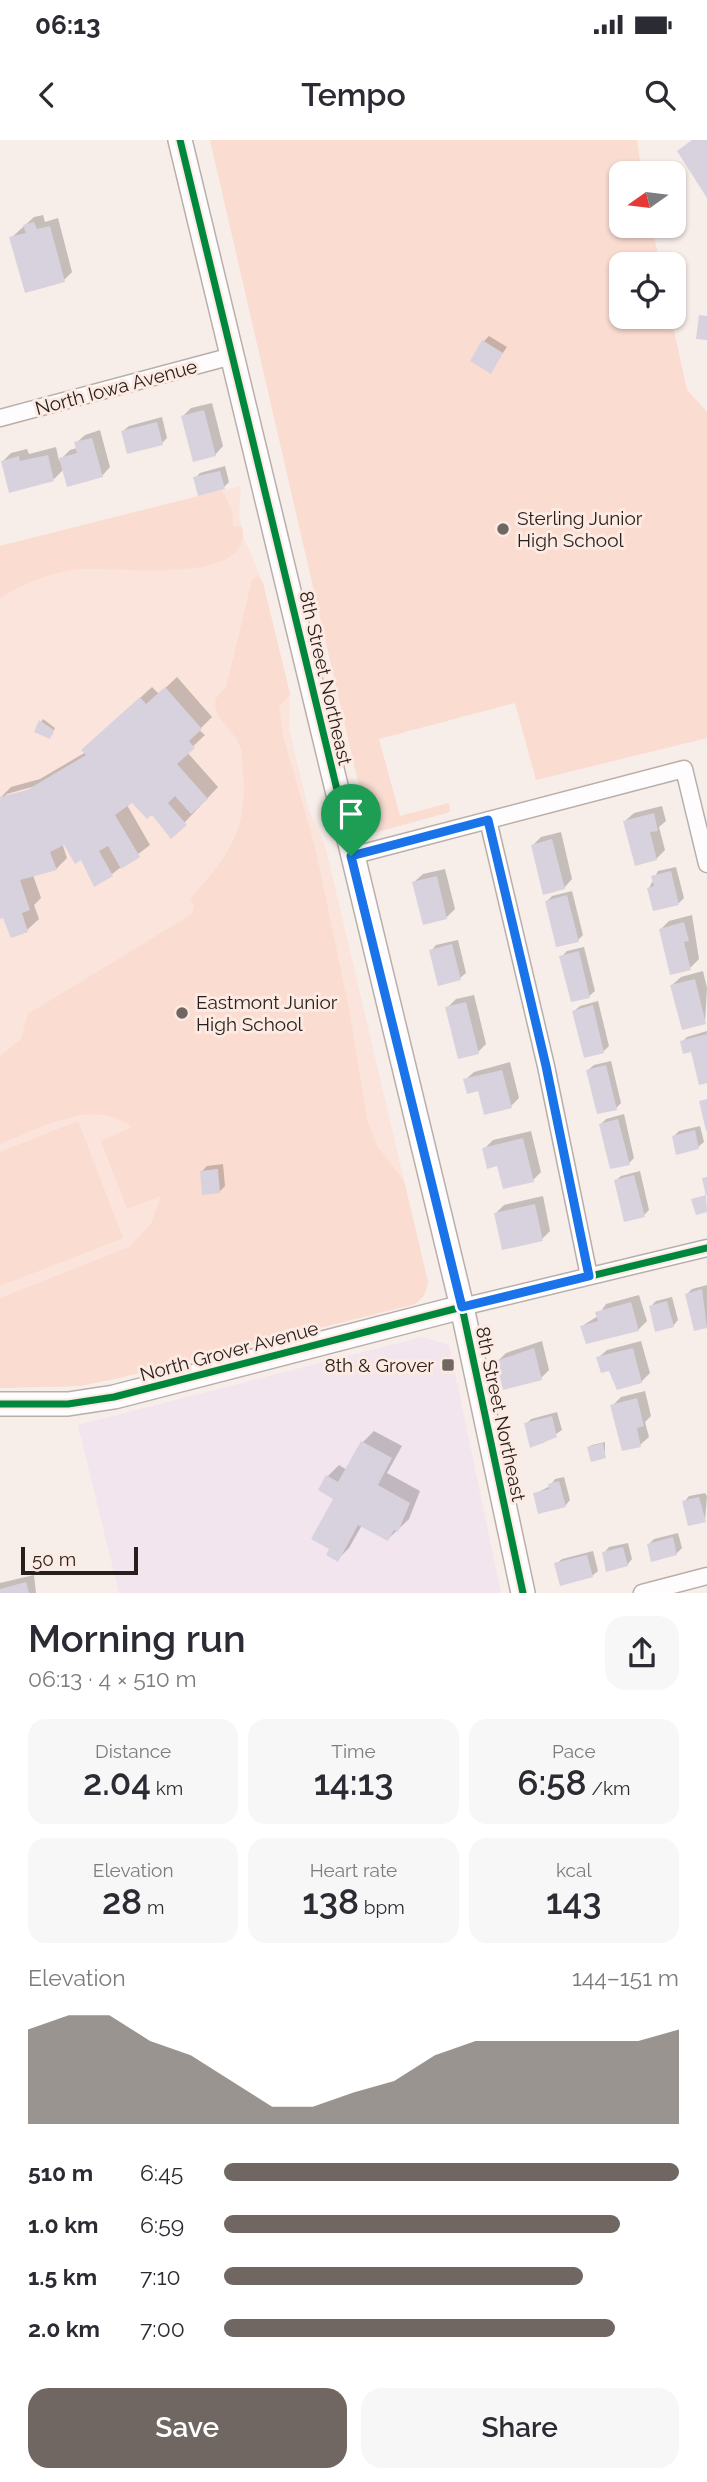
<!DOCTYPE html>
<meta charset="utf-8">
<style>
:root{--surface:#fff;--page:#f7f7f7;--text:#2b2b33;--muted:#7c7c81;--accent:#706763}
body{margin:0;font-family:Raleway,sans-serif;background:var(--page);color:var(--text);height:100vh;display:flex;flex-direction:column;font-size:26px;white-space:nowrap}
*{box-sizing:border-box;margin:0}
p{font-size:23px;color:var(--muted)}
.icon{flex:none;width:38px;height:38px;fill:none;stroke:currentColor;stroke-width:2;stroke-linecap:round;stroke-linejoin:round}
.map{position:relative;height:1453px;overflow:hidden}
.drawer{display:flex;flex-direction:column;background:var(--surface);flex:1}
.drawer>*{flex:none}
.needle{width:46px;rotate:256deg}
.controls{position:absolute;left:609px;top:21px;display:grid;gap:14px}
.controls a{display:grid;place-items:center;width:77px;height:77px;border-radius:14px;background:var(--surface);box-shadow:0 2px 5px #0004;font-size:35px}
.scale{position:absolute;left:21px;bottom:18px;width:117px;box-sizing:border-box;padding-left:7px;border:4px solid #271f1b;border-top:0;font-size:19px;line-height:24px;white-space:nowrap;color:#271f1b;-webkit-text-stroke:5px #fdeae3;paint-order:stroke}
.pin{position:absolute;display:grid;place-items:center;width:60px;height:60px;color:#fff;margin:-72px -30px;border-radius:50% 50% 50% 0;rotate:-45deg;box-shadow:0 0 7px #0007}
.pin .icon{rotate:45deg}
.round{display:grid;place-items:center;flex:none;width:74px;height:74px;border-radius:21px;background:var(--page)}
.headline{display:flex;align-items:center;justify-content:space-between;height:119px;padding:0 28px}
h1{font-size:38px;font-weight:600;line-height:52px}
.metrics{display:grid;grid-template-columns:repeat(3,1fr);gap:10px;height:119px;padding:7px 28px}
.metrics div{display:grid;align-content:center;border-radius:18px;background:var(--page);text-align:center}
.metrics b{font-size:35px;font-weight:600}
.metrics small{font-size:19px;font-weight:400}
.metrics p{font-size:19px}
.chart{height:196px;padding:14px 28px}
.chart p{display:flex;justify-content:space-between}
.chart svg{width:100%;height:126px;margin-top:7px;fill:var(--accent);opacity:.7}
.primary-button{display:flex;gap:14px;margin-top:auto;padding:14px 28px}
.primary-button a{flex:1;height:80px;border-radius:21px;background:var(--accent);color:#fff;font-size:28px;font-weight:600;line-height:80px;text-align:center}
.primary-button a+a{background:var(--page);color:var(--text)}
ul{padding:0 28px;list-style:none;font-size:23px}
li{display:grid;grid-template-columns:112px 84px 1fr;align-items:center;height:52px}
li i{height:18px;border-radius:9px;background:var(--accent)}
.status{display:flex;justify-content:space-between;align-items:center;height:49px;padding:0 35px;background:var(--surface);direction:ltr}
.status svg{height:19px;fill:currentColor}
header{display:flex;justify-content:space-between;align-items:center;height:91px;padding:0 28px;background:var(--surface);font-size:32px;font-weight:600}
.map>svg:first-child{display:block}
.commercial{fill:#f2e5ee}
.built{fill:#fae4dc}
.green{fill:#fadcd1}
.shadow{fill:#0003;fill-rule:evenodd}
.building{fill:#d8d2df}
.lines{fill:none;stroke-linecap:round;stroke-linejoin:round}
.street-casing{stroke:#b8afab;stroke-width:19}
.secondary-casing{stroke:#b8afab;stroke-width:26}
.street{stroke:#fefcfc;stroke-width:16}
.secondary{stroke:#fefcfc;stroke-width:23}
.cycleway-casing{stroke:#fdeae3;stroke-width:11}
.cycleway{stroke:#00873e;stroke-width:7}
.route-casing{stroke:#fff;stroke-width:14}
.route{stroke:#1a73e8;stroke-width:9}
.poi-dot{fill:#706763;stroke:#fdeae3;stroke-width:2.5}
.labels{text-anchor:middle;stroke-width:6;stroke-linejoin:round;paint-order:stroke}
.street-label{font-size:19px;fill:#271f1b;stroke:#fdeae3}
.poi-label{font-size:19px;fill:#271f1b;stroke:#fdeae3;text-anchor:start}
</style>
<div class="status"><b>06:13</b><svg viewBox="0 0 49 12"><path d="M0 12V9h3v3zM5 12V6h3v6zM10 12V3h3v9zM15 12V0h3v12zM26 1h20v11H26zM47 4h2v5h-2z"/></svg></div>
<header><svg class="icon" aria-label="back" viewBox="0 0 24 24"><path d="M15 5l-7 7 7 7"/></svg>Tempo<svg class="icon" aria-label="search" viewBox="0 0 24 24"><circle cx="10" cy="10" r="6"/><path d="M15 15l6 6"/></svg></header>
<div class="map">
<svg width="707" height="1453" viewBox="0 0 707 1453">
<rect width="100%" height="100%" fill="#f7ede9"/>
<path class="commercial" d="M 422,1197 L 449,1205 L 501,1453 L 119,1453 L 78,1285 Z"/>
<path class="built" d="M 241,346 L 239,375 L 244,398 L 263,443 L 290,554 L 289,588 L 301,639 L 309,671 L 325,705 L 428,1142 L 427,1150 L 415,1164 L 119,1238 L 80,1246 L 0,1248 L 0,406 Z"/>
<path class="green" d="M 210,0 L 637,0 L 642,33 L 621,33 L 621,86 L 652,86 L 660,124 L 621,124 L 621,177 L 671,177 L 687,250 L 707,272 L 707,598 L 536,640 L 515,563 L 379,599 L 400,676 L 449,663 L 450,672 L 370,694 Z
M 222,350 L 232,371 L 233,386 L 242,387 C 255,447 114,426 80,429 C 51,432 25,443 0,458 L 0,406 Z
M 258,436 L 263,443 L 290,554 L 279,567 L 283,596 L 315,707 L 350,874 L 367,980 L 377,1006 L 404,1041 L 428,1142 L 424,1156 L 415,1164 L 119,1238 L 80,1246 L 0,1248 L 0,1158 L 129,1107 L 151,1084 L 161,1056 L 127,1069 L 101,1001 L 132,987 C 92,957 40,989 0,1004 L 0,916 L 21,899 L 28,874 L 192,774 L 194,765 L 190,759 C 232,713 250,686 242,622 C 242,618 242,611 240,606 C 232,585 198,568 226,548 L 252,440 Z
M 78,981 L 123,1098 L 0,1146 L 0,1012 Z"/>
<path class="shadow" d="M 43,75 L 45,82 L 58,78 L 72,132 L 64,140 L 11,98 L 34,77 Z
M 489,196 L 507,207 L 490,232 L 484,201 Z
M 212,263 L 223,306 L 215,315 L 183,276 L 191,268 Z
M 162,277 L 167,298 L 162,303 L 123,291 L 129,286 Z
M 100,290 L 110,327 L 102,336 L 64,329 L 54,339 L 3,321 L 11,313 L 27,309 L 29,314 L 56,307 L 59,321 L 70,310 L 77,308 L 76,303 L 85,295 Z
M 225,326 L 229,342 L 224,347 L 195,338 L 200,333 Z
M 177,537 L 212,577 L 199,590 L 205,595 L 187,612 L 218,647 L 171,697 L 152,673 L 133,660 L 127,665 L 150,705 L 112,734 L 82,717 L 61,700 L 67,718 L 56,729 L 33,735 L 41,758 L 34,765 L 39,779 L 27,790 L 5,776 L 0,777 L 0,658 L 11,647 L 40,639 L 86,612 L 95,599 L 152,547 L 159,554 ZM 35,646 L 36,649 L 2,659 L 7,654 Z
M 43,579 L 55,588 L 52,595 L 36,591 Z
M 662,666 L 666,681 L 659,687 L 665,710 L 656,719 L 625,681 L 634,673 Z
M 561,692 L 572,739 L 564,748 L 533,705 L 541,697 Z
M 676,727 L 684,758 L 679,763 L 649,748 L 658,731 Z
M 445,729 L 455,769 L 447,777 L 414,742 L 423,734 Z
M 572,751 L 583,795 L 578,800 L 547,761 L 552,756 Z
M 692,775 L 699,819 L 690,828 L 661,789 L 669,781 Z
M 458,800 L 466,833 L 460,838 L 431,811 L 436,805 Z
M 584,807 L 595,851 L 589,856 L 561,817 L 567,811 Z
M 703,831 L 707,848 L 705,882 L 672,845 L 681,837 Z
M 474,855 L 486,904 L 478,912 L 447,868 L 456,859 Z
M 598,861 L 609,906 L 604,911 L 574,871 L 580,866 Z
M 707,891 L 707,942 L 692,910 L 682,902 L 687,897 Z
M 611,921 L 621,963 L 616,968 L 588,930 L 594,925 Z
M 510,922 L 519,958 L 511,966 L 465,940 L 474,932 Z
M 624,974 L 634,1018 L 629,1023 L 601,984 L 606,979 Z
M 700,986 L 704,1002 L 698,1007 L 673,997 L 679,991 Z
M 531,991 L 541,1032 L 533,1040 L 499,1024 L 484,1009 L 493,1000 Z
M 223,1024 L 225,1046 L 219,1052 L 202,1031 L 207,1026 Z
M 640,1031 L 649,1070 L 644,1075 L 615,1041 L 621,1036 Z
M 543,1056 L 550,1091 L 542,1099 L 496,1073 L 504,1065 Z
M 707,1145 L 707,1186 L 696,1189 L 687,1154 L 692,1149 Z
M 639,1155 L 647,1181 L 638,1190 L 582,1186 L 598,1176 L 606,1164 Z
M 672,1157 L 678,1180 L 673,1186 L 651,1166 L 656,1161 Z
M 542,1201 L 549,1230 L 541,1238 L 498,1221 L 506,1213 Z
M 641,1201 L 650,1233 L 641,1242 L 613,1241 L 610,1229 L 598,1218 L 607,1210 Z
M 645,1251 L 651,1276 L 645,1282 L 649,1297 L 640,1305 L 612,1266 L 621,1257 Z
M 557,1272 L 562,1290 L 543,1303 L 531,1306 L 526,1284 L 531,1279 Z
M 374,1291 L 402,1306 L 387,1333 L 420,1351 L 409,1379 L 388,1399 L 362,1385 L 349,1408 L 338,1419 L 335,1358 L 327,1337 L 339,1325 L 347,1330 L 363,1302 Z
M 605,1302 L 605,1316 L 589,1307 L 592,1305 Z
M 564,1337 L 570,1360 L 565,1366 L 535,1354 L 550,1346 L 555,1339 Z
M 705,1353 L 707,1356 L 705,1380 L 684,1362 L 689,1356 Z
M 678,1393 L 682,1408 L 676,1414 L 649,1404 L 654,1399 Z
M 628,1403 L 632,1419 L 627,1425 L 604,1413 L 609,1407 Z
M 593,1411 L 598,1431 L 592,1436 L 556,1424 L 562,1419 Z
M 34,1435 L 36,1453 L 0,1453 L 0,1443 Z"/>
<path class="building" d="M 707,0 L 707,58 L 677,11 L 692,0 Z
M 34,82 L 37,89 L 50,86 L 65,142 L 25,153 L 9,97 L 26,93 L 23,85 Z
M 699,175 L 707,176 L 707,200 L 696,199 Z
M 482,200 L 503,213 L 491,234 L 470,221 Z
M 204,270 L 216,316 L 193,322 L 181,276 Z
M 157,282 L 163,305 L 127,314 L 121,291 Z
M 92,298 L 103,337 L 67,347 L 59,318 L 77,313 L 74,302 Z
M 48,315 L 54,341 L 9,353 L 1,321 L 19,316 L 20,321 Z
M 220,331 L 225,349 L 198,356 L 193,337 Z
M 165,547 L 202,589 L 189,601 L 195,608 L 177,624 L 208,659 L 191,674 L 175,656 L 168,663 L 187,685 L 171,699 L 152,675 L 147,679 L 132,663 L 115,675 L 140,717 L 121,729 L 108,706 L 99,711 L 113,736 L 94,747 L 81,720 L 75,724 L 64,705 L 50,712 L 57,730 L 20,740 L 30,770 L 22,773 L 28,792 L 11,798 L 3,778 L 0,779 L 0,657 L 27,650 L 86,615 L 81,610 L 140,557 L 146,564 Z
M 39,580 L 54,590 L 50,599 L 34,592 Z
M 654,673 L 658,691 L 650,692 L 657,720 L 635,726 L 623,681 Z
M 552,699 L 565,749 L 543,755 L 531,705 Z
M 671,731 L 679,765 L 653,771 L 647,748 L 654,746 L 651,736 Z
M 437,736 L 447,779 L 423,785 L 412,742 Z
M 567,755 L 579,802 L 556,807 L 545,761 Z
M 684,782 L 689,801 L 684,802 L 691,830 L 670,835 L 659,789 Z
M 452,804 L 461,840 L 438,846 L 429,810 Z
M 579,811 L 590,858 L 571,862 L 559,816 Z
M 695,839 L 706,884 L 682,890 L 670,845 Z
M 466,862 L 479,914 L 458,919 L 445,867 Z
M 593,865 L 604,913 L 584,918 L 572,871 Z
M 707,894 L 707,943 L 699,945 L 691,912 L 683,914 L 680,901 Z
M 606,925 L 617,970 L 597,974 L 586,930 Z
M 502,930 L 512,968 L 484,975 L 478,951 L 467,954 L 463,939 Z
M 707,959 L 707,990 L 706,991 L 699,961 Z
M 618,979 L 630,1025 L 610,1029 L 599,984 Z
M 695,990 L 699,1009 L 676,1015 L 672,996 Z
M 523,998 L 534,1042 L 503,1049 L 497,1026 L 487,1029 L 482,1008 Z
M 218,1029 L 220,1053 L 202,1055 L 200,1031 Z
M 634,1035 L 645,1077 L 624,1082 L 614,1040 Z
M 707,1037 L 707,1055 L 706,1056 L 702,1038 Z
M 706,1055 L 707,1072 L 696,1075 L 691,1059 Z
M 535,1064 L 543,1101 L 502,1110 L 494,1073 Z
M 702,1149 L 707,1188 L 694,1191 L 685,1154 Z
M 667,1161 L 674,1187 L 655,1192 L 649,1166 Z
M 631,1162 L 639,1191 L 586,1204 L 580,1186 L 598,1181 L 595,1172 Z
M 534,1208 L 542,1240 L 503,1250 L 496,1221 Z
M 633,1208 L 642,1243 L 617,1250 L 609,1231 L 601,1233 L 596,1217 Z
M 637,1258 L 644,1286 L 637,1288 L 641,1307 L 622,1311 L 610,1265 Z
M 552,1276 L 557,1297 L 530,1308 L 524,1283 Z
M 361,1301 L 392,1318 L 378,1345 L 410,1363 L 398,1392 L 394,1390 L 388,1401 L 358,1385 L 338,1422 L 326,1415 L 329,1409 L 311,1399 L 333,1359 L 318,1350 L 326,1335 L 338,1342 Z
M 603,1303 L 606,1318 L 591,1322 L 587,1307 Z
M 559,1341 L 566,1367 L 538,1374 L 533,1353 L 549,1349 L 548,1344 Z
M 699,1357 L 706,1382 L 688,1386 L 682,1361 Z
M 673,1397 L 677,1415 L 651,1422 L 647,1404 Z
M 623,1407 L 628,1426 L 606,1432 L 602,1412 Z
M 587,1415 L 593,1437 L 560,1446 L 554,1423 Z
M 26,1442 L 29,1453 L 0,1453 L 0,1449 Z"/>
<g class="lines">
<g class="street-casing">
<path id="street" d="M 0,278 L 232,216
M 488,680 L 546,926 L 589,1136
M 351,716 L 684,629 L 707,724
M 462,1167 L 707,1108
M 642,1453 L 707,1436"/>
</g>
<g class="secondary-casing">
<path id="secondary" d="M 180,0 L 462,1167 L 523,1453
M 0,1264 L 68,1264 L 114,1257 L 462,1167"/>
</g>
<use href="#street" class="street"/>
<use href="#secondary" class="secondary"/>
<g class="cycleway-casing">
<path id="cycleway" d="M 180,0 L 462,1167 L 523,1453
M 0,1264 L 68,1264 L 114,1257 L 462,1167 L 707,1108"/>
</g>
<use href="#cycleway" class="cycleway"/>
</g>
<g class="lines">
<g class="route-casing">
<path id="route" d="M 488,680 L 546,926 L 589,1136 L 462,1167 L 351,716 Z"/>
</g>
<use href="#route" class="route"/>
</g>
<g class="poi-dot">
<circle cx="503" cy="389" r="7"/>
<circle cx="182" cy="873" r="7"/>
<rect x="441" y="1218" width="14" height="14" rx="3.5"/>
</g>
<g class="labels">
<g class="street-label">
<text transform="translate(116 247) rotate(-15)" y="7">North Iowa Avenue</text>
<text transform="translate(326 538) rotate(77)" y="7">8th Street Northeast</text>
<text transform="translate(229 1211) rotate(-15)" y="7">North Grover Avenue</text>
<text transform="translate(501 1274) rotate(78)" y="7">8th Street Northeast</text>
</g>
<g class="poi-label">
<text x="517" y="385">Sterling Junior<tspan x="517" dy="22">High School</tspan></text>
<text x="196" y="869">Eastmont Junior<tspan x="196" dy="22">High School</tspan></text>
<text x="434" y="1232" text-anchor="end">8th &amp; Grover</text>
</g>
</g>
</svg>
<div class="controls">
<a><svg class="needle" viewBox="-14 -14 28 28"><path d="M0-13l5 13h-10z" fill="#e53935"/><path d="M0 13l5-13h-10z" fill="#7c7c81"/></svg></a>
<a><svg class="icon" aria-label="locate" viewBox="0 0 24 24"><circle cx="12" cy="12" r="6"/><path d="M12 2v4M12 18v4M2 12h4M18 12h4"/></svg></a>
</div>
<div class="scale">50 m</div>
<div class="pin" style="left:351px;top:716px;background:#1e9e55"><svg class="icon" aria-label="arrive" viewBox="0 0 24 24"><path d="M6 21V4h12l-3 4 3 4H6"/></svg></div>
</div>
<section class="drawer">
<div class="headline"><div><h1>Morning run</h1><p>06:13 · 4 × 510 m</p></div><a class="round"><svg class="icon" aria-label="share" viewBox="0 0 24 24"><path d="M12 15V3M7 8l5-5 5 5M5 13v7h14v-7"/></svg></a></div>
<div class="metrics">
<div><p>Distance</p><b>2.04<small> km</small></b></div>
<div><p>Time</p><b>14:13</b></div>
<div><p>Pace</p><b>6:58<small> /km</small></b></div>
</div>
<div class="metrics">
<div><p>Elevation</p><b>28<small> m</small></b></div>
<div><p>Heart rate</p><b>138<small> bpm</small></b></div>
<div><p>kcal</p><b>143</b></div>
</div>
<div class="chart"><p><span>Elevation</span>144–151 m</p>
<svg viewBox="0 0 160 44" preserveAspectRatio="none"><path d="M0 44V11L10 6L20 6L30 15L40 20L50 29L60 38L70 38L80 33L90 29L100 20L110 15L120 15L130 15L140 15L150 15L160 11V44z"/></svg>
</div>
<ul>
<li><b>510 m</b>6:45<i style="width:100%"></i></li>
<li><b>1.0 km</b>6:59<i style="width:87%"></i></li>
<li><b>1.5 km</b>7:10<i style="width:79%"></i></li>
<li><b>2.0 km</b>7:00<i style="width:86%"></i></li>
</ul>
<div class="primary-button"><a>Save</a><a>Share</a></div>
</section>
